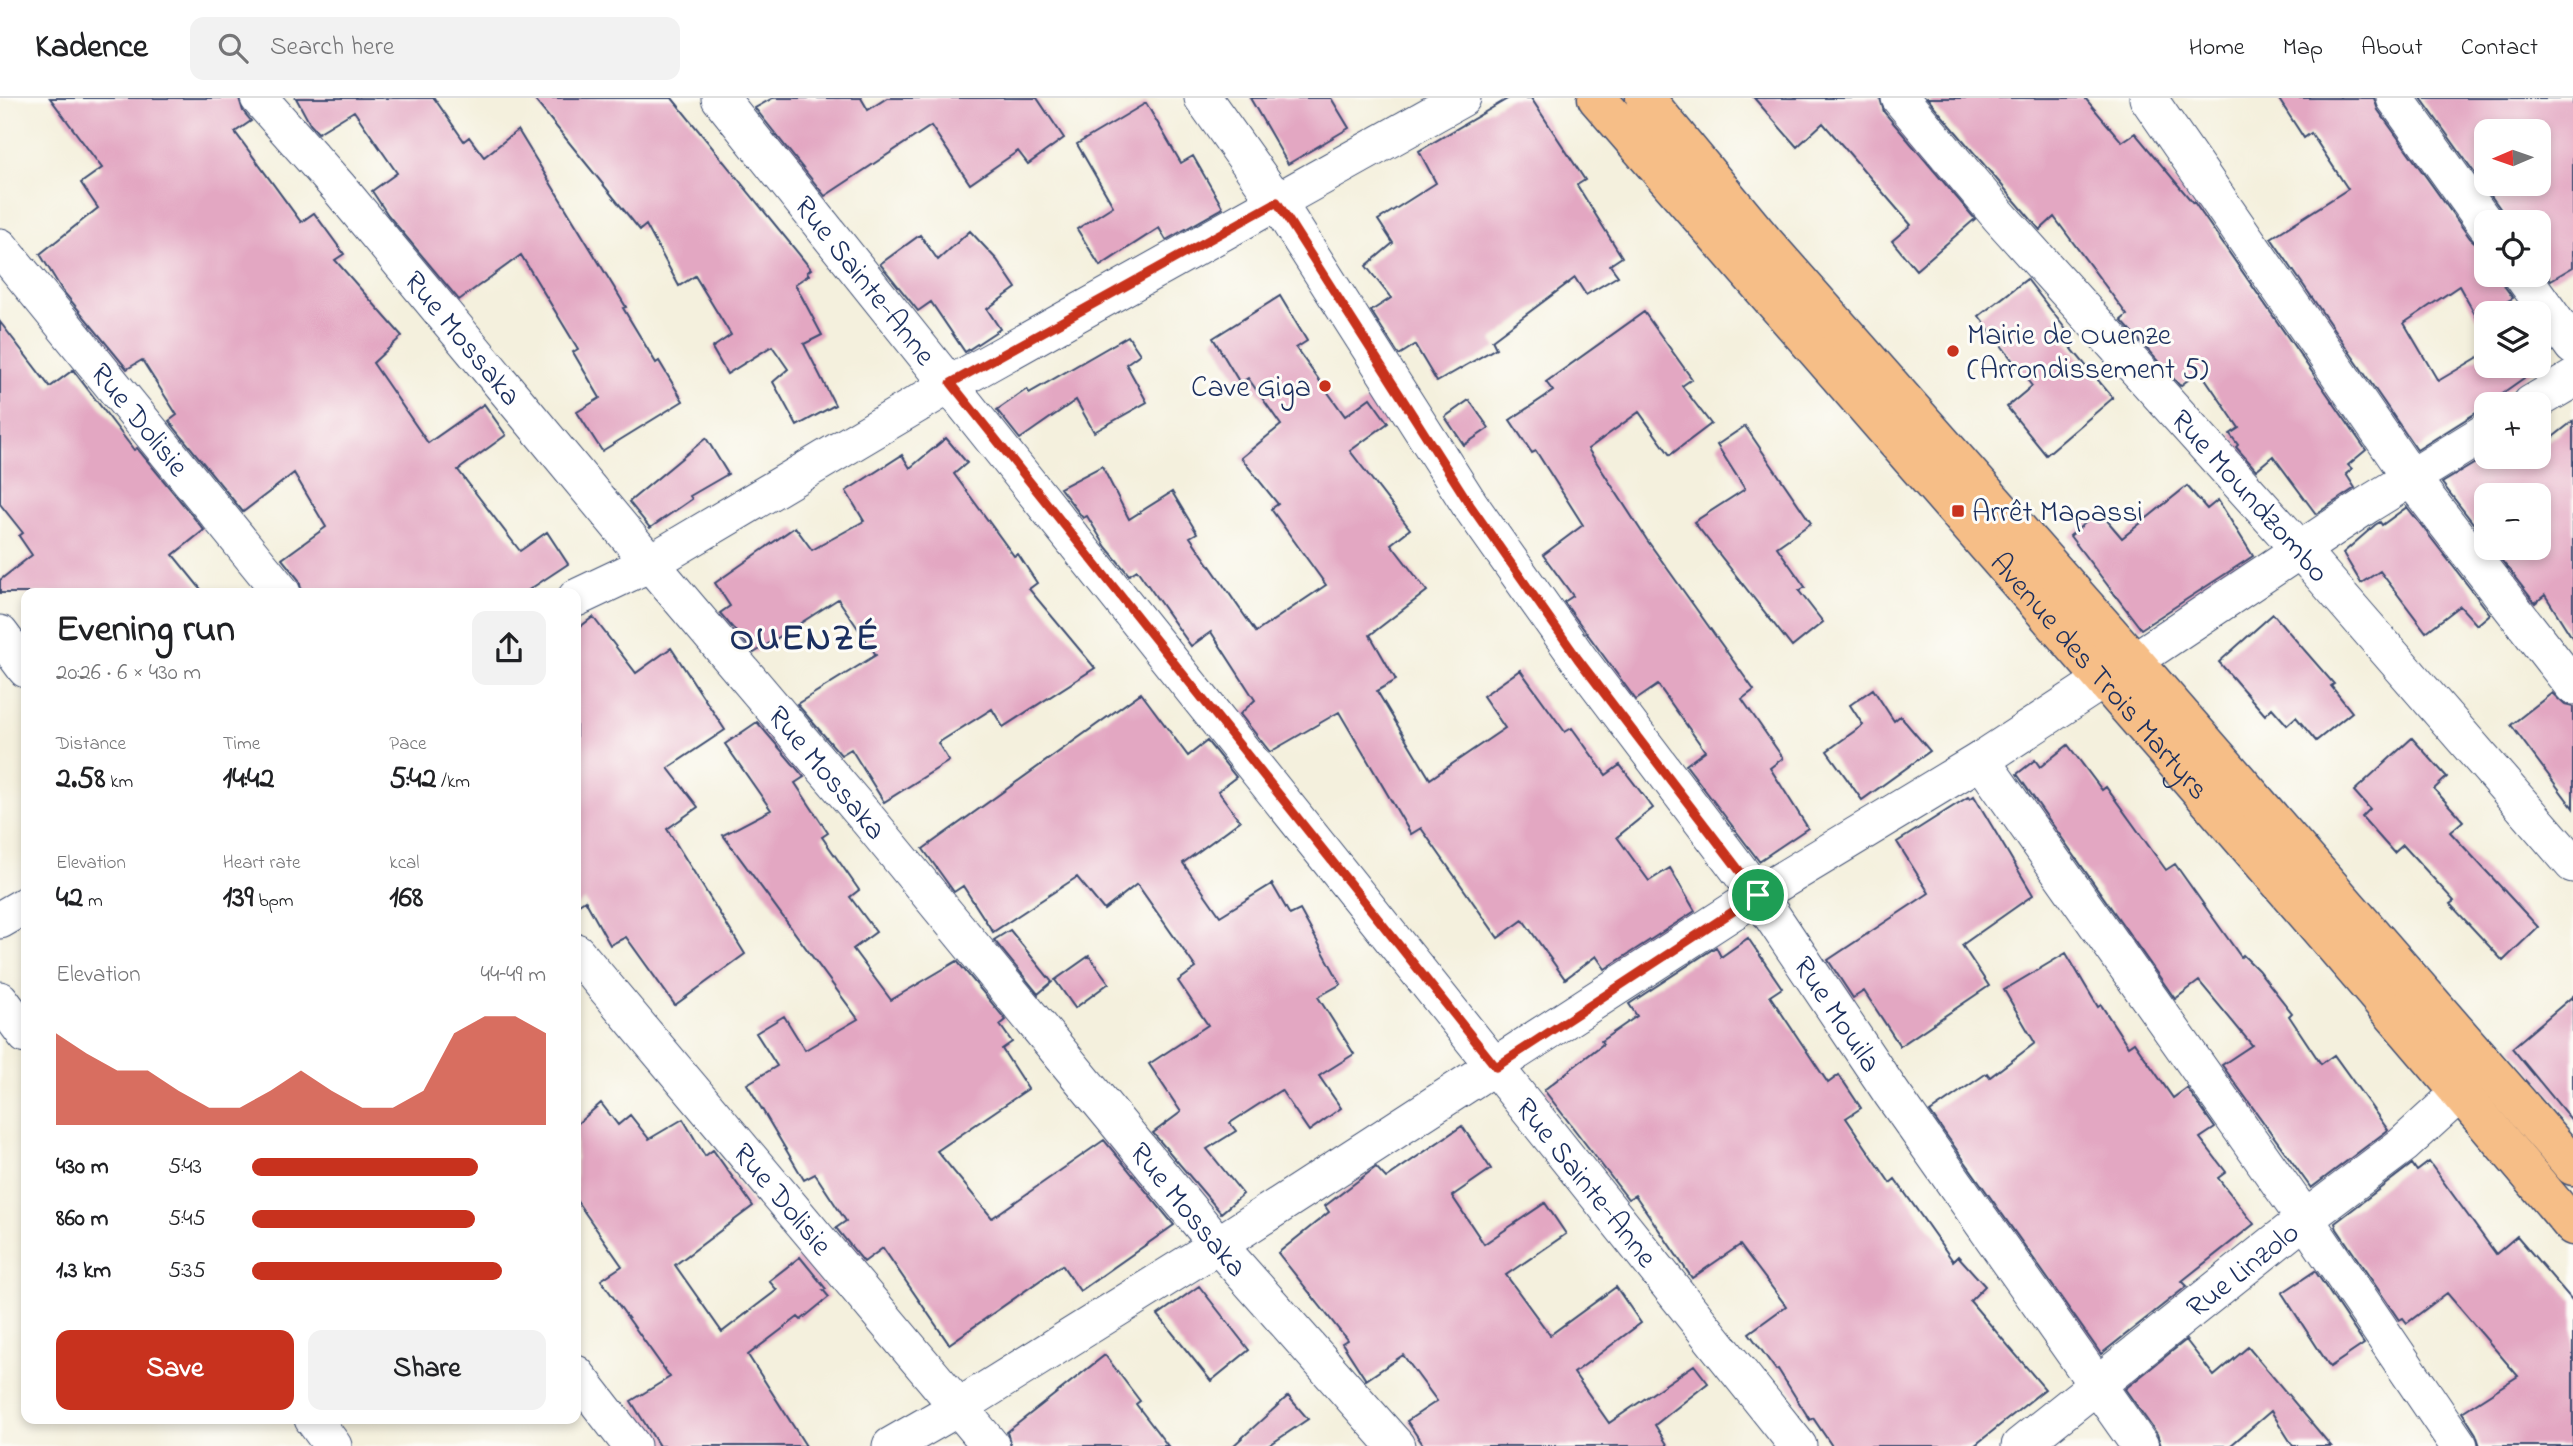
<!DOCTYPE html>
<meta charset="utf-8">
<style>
:root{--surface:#fff;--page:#f2f2f2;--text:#202124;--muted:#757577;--line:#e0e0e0;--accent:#c8321e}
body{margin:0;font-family:"Indie Flower",sans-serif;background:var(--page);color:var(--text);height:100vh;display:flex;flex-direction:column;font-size:26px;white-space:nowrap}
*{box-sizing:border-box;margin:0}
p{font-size:23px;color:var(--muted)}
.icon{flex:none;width:38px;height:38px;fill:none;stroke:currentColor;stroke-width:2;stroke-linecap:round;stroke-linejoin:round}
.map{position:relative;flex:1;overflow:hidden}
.details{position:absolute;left:21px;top:490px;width:560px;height:836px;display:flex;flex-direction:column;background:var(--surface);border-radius:14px;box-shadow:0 4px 10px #0003}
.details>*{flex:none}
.needle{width:46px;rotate:268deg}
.buttons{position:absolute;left:2474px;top:21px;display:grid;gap:14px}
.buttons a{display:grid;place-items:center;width:77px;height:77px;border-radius:14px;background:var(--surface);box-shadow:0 4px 10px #0003;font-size:35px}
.pin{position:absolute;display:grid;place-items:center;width:60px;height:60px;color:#fff;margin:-30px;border:4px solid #fff;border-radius:50%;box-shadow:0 2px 7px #0007}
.round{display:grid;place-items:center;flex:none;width:74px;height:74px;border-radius:14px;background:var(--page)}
.headline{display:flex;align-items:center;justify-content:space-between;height:119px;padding:0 35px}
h1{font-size:38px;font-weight:700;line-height:52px}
.metrics{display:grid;grid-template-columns:repeat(3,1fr);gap:10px;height:119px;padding:7px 35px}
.metrics div{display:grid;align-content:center}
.metrics b{font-size:30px;font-weight:700}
.metrics small{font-size:19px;font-weight:400}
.metrics p{font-size:19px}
.chart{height:196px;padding:14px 35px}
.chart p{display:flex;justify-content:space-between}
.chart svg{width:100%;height:126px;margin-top:7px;fill:var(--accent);opacity:.7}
.action{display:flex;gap:14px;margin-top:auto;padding:14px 35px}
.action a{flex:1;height:80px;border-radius:14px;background:var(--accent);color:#fff;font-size:28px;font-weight:700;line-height:80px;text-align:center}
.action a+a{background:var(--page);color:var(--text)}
ul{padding:0 35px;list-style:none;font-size:23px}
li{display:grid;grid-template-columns:112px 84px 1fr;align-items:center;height:52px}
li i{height:18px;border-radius:9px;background:var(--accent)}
header{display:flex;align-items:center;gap:42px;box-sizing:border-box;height:98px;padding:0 35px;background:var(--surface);border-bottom:2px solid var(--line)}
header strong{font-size:33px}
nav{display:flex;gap:38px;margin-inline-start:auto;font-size:24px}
.search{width:490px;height:63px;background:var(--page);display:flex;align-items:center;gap:18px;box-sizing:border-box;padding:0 24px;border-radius:14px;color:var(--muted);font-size:26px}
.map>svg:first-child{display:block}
.building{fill:#e3a7c2;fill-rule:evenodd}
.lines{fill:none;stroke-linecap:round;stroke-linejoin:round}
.street-casing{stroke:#3c4c71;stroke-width:39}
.primary-casing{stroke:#3c4c71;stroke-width:41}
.street{stroke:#fff;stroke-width:37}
.primary{stroke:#f6be87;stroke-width:38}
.route-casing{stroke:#fff;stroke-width:14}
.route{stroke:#c8321e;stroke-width:9}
.poi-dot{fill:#c8321e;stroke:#fdfcf7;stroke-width:2.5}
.labels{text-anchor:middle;stroke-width:6;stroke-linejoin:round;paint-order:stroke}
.street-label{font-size:30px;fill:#1b2f5e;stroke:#fdfcf7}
.poi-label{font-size:30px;fill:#1b2f5e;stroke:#fdfcf7;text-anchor:start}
.district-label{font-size:37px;font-weight:bold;letter-spacing:2px;fill:#1b2f5e;stroke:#fdfcf7}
</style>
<header>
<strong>Kadence</strong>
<div class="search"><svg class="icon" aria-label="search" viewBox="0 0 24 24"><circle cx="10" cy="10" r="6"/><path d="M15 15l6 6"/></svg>Search here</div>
<nav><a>Home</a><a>Map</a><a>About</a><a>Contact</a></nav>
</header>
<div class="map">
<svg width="2573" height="1348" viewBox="0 0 2573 1348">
<rect width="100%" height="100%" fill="#fdfcf7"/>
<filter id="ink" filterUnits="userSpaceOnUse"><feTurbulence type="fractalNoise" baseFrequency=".0143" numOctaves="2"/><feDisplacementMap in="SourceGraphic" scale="14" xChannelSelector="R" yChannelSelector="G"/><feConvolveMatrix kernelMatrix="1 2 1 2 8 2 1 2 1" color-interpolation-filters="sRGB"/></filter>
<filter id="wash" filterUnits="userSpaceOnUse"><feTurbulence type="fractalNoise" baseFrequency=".00686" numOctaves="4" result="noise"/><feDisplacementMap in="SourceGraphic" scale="28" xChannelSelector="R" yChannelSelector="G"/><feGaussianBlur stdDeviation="1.57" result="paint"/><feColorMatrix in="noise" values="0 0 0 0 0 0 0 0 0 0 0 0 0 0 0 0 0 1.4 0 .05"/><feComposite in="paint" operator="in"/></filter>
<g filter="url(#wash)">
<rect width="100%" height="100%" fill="#f4f0dd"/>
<g id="blocks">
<path class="building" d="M 50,0 L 239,0 L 243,13 L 251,23 L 235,34 L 301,124 L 314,115 L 344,156 L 335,162 L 402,238 L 373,265 L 428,345 L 484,306 L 506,337 L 458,372 L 520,453 L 547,434 L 568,466 L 524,495 L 302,495 L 299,482 L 282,461 L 326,429 L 294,375 L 243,414 L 169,323 L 177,317 L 142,262 L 127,271 L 62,192 L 40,156 L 98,110 L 81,85 L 102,70 Z
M 296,0 L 434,0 L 464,43 L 469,39 L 484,59 L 518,32 L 626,209 L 623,210 L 656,265 L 659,263 L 683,303 L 602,353 L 577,314 L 600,300 L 573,254 L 578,251 L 521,157 L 459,202 L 388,117 L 372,93 L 397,75 L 354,13 L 318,35 L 310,26 Z
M 533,0 L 672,0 L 811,171 L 807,174 L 809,177 L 795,186 L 822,237 L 804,246 L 835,307 L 797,328 L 773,284 L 788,271 L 772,248 L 727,276 L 712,250 L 731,237 L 695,178 L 679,188 L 646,127 L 640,132 Z
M 773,0 L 861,0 L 868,12 L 887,0 L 1037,0 L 1064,40 L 1028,66 L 1018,53 L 970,86 L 931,28 L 825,98 L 755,10 Z
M 1250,0 L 1331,0 L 1349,30 L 1288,66 Z
M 1509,0 L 1531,0 L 1585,82 L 1577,87 L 1622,159 L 1610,167 L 1618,178 L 1586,197 L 1575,180 L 1492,242 L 1496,250 L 1437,284 L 1415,247 L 1399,257 L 1371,213 L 1391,200 L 1366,168 L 1393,145 L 1378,122 L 1436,85 L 1419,53 Z
M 1754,0 L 1880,0 L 1884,14 L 1975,121 L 1916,172 L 1892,143 L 1911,127 L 1823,25 L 1797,49 Z
M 1927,0 L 2085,0 L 2122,44 L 2135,35 L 2193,105 L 2194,104 L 2366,352 L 2348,367 L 2352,371 L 2346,376 L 2355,390 L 2316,416 L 2273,358 L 2256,372 L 2236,349 L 2238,347 L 2230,336 L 2239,330 L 2200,273 L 2180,288 L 2121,222 L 2127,217 L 2054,119 L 2040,132 Z
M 2278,0 L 2374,0 L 2378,12 L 2470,140 L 2478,147 L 2487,149 L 2487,177 L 2501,177 L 2505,189 L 2513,200 L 2477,220 L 2459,188 L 2404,225 L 2438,283 L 2487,254 L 2487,268 L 2541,268 L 2487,306 L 2487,312 L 2476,315 L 2417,352 L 2271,140 L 2348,91 L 2311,35 L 2304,40 Z
M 2421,0 L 2573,0 L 2573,169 L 2551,182 L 2539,165 L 2539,124 L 2507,124 L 2504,116 ZM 2487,33 L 2539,33 L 2539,86 L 2487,86 Z
M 1146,5 L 1181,65 L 1193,58 L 1223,110 L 1166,142 L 1159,130 L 1100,168 L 1077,131 L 1113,108 L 1077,46 Z
M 970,133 L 997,162 L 1016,190 L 987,211 L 1000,231 L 965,254 L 931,204 L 918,213 L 880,166 L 920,137 L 938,162 Z
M 2027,181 L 2067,233 L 2061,238 L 2113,300 L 2046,357 L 2007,309 L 2032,288 L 1979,218 Z
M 1280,198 L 1307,243 L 1296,250 L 1345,318 L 1370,300 L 1388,325 L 1350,353 L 1410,431 L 1391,446 L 1427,493 L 1370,537 L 1396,582 L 1377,593 L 1430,681 L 1505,630 L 1483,598 L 1520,572 L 1565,634 L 1572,630 L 1606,677 L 1620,667 L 1653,710 L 1617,739 L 1649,783 L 1670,770 L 1695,813 L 1605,871 L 1596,858 L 1565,881 L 1523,822 L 1498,840 L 1421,730 L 1411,736 L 1339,614 L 1270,654 L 1240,616 L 1255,602 L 1211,534 L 1191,548 L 1137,472 L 1129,477 L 1106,449 L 1087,418 L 1083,420 L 1060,390 L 1102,368 L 1129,421 L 1172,394 L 1197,435 L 1190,439 L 1256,534 L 1326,487 L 1271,411 L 1278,406 L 1241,360 L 1281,327 L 1248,280 L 1240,285 L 1213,240 Z
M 1644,214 L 1692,281 L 1682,288 L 1711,326 L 1670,357 L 1639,314 L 1588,351 L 1647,442 L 1754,592 L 1742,601 L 1783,660 L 1770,670 L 1808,730 L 1759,763 L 1686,667 L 1705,653 L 1658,587 L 1636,602 L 1564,504 L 1573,498 L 1543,457 L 1583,427 L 1536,353 L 1532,355 L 1510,322 L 1553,293 L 1546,284 Z
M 0,224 L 50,289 L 73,272 L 134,352 L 137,350 L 204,432 L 173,457 L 204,495 L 0,495 L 0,482 L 32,457 L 19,438 L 23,435 L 0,406 Z
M 1128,238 L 1140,256 L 1126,266 L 1147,304 L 1094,334 L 1076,302 L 1020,341 L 997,312 L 1027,291 L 1029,295 Z
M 1469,302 L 1489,330 L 1464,347 L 1445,319 Z
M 2573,323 L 2573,541 L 2545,497 L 2535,505 L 2492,450 L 2539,450 L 2539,397 L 2487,397 L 2487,443 L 2442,385 L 2487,358 L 2539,359 L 2539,350 Z
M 1745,328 L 1811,425 L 1777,449 L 1805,489 L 1799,493 L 1823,524 L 1792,549 L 1694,424 L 1745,391 L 1717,347 Z
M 706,340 L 728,376 L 690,398 L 692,401 L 650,430 L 629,404 Z
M 946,340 L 967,365 L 954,376 L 1014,458 L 1018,456 L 1037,485 L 1029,491 L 1095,570 L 1003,629 L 992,611 L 938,645 L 949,663 L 884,704 L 851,651 L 841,657 L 797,606 L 876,557 L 838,501 L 754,555 L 720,515 L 730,508 L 715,485 L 795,429 L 812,452 L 864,423 L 846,393 L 902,357 L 910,370 Z
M 2187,388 L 2207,411 L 2218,402 L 2253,458 L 2141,531 L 2070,438 L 2099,413 L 2122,440 Z
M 2407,409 L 2490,516 L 2477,527 L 2460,508 L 2426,534 L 2380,473 L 2361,485 L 2343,455 L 2375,427 L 2380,424 L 2382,427 Z
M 2273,516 L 2334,586 L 2331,588 L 2352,614 L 2316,643 L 2296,619 L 2287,627 L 2272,610 L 2265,617 L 2219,564 Z
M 593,519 L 636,575 L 671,550 L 725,632 L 668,670 L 698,709 L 667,731 L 745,856 L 675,907 L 626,839 L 610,847 L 585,802 L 576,808 L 576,532 Z
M 1873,591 L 1894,623 L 1900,618 L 1930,653 L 1862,702 L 1827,653 L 1863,627 L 1850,607 Z
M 1141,595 L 1188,658 L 1207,643 L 1236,679 L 1218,693 L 1240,723 L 1183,765 L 1220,818 L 1272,786 L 1290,817 L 1300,812 L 1341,886 L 1318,899 L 1354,956 L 1319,978 L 1341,1010 L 1309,1033 L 1281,992 L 1230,1025 L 1236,1033 L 1207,1051 L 1243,1096 L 1221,1115 L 1153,1035 L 1181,1014 L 1149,966 L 1208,927 L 1178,883 L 1196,870 L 1137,786 L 1104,812 L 1077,779 L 993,834 L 963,788 L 954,794 L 923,751 Z
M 2552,595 L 2565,607 L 2573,609 L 2573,710 L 2511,627 Z
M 757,624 L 804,679 L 795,685 L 828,735 L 822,739 L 859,792 L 850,799 L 876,834 L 853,851 L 891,902 L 957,863 L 1006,922 L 1000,927 L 1012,944 L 1002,951 L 1028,991 L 937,1053 L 992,1120 L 1104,1042 L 1174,1127 L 1080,1193 L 1062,1167 L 949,1246 L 883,1150 L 864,1164 L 836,1130 L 846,1123 L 815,1076 L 804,1082 L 747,986 L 777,968 L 756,935 L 784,918 L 805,952 L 858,921 L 723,737 L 771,712 L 725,646 Z
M 2412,640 L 2447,679 L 2434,691 L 2463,723 L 2450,734 L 2538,829 L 2503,863 L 2450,806 L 2454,803 L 2403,747 L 2394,755 L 2362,719 L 2370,711 L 2354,693 Z
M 2068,647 L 2102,692 L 2106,689 L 2166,772 L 2175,766 L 2241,859 L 2243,857 L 2258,872 L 2292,915 L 2289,918 L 2321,966 L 2334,957 L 2388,1032 L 2311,1090 L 2222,967 L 2252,947 L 2199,883 L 2175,901 L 2017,676 L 2035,662 L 2040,669 Z
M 1974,698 L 2033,797 L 1962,847 L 1989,888 L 1900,948 L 1864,893 L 1853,900 L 1828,862 L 1929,795 L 1897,744 L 1968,699 L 1970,701 Z
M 1010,832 L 1052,884 L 1038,896 L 994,842 Z
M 1748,840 L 1782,890 L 1770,898 L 1828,985 L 1839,977 L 1861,1010 L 1846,1020 L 1890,1085 L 1895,1081 L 1953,1163 L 1958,1158 L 1985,1188 L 1970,1203 L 2045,1291 L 1974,1348 L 1832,1348 L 1813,1320 L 1810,1322 L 1778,1271 L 1776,1272 L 1749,1235 L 1786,1208 L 1740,1147 L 1692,1180 L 1635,1097 L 1628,1101 L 1544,992 L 1603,946 L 1601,943 L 1637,918 L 1629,906 L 1716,849 L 1721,859 Z
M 2066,855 L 2098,909 L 2101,907 L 2128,948 L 2134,944 L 2173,1000 L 2187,990 L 2215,1030 L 2200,1040 L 2226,1074 L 2218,1080 L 2254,1126 L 2182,1183 L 2187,1188 L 2101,1256 L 1930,1014 L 1987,975 L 1990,979 L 2035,945 L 2004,892 Z
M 1089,858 L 1109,885 L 1075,910 L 1055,882 Z
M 2573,898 L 2573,1024 L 2512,950 Z
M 601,1005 L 618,1027 L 630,1017 L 649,1041 L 683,1021 L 705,1058 L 713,1052 L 753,1108 L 675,1167 L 722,1234 L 777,1192 L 769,1183 L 800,1159 L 826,1191 L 823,1192 L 829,1199 L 801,1222 L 798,1219 L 748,1257 L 806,1348 L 659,1348 L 631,1303 L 670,1279 L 601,1182 L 622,1168 L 576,1102 L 576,1027 Z
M 1462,1028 L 1491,1071 L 1452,1098 L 1484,1146 L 1545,1105 L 1566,1136 L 1506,1177 L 1550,1237 L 1616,1189 L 1641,1225 L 1574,1275 L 1609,1325 L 1694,1267 L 1708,1285 L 1655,1327 L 1668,1348 L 1424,1348 L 1407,1323 L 1437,1303 L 1403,1257 L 1366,1282 L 1342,1245 L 1347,1242 L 1278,1155 L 1329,1114 L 1325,1108 L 1376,1069 L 1386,1080 Z
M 2429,1064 L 2496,1156 L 2517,1138 L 2573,1203 L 2573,1348 L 2480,1348 L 2476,1336 L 2462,1314 L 2518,1278 L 2447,1195 L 2407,1225 L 2403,1220 L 2399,1222 L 2337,1131 L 2335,1125 L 2412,1066 L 2417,1073 Z
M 2315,1173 L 2364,1246 L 2330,1269 L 2282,1195 Z
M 1199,1188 L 1249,1252 L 1211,1283 L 1158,1217 Z
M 2186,1242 L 2214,1278 L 2248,1249 L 2331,1348 L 2293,1348 L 2271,1313 L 2230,1348 L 2161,1348 L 2157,1336 L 2125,1291 Z
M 1105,1257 L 1140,1303 L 1136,1306 L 1168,1348 L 1011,1348 L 1007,1334 Z
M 1288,1298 L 1308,1321 L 1268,1348 L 1233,1348 Z"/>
</g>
</g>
<g filter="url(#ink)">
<use href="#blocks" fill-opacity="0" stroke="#3c4c71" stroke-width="2"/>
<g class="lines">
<g class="street-casing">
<g id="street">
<path id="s1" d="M 259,0 L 339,90 L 650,465 L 870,724 L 1218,1147 L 1396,1348"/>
<path id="s2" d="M 720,0 L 1798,1348"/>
<path id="s3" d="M 1203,0 L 1277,104 L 1470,407 L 1579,561 L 1758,797 L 1892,996 L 2140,1348"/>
<path id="s4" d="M 1900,0 L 2000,119 L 2301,453 L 2573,766"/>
<path d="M 2148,0 L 2411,380 L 2573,588"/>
<path d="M 2395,0 L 2487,128"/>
<path id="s5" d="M 0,149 L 282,495"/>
<path d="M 2522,177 L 2573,248"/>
<path d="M 2531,306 L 2573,281"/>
<path d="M 576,500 L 650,465 L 951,286 L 1462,0"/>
<path d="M 0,536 L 26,571"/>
<path d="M 2134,563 L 2367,407 L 2487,333"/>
<path d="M 1981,662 L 2305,1121 L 2459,1348"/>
<path d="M 0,822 L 26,807"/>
<path id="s6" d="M 576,854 L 991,1348"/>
<path d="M 0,902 L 26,937"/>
<path d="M 576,1276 L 632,1348"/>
<path d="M 313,1321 L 333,1348"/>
<path d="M 891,1348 L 959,1309 L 1218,1147 L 1758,797 L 1981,662 L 2103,582"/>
<path id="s7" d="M 2020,1348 L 2305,1121 L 2403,1047 L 2461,994"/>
</g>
</g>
<g class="primary-casing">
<g id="primary">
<path id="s8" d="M 1597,0 C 1923,376 2253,748 2573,1128"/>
<path d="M 1645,0 L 1765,145 L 2134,563 L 2573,1068"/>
</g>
</g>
<use href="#street" class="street"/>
<use href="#primary" class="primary"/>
</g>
</g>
<g class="lines" filter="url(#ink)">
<g class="route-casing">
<path id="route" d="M 1277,104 L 1470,407 L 1578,561 L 1758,797 L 1496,969 L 951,285 Z"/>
</g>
<use href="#route" class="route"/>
</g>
<g class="poi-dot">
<circle cx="1953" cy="253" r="7"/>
<circle cx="1325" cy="288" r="7"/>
<rect x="1951" y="406" width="14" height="14" rx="3.5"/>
</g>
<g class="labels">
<g class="street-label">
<text dy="10" stroke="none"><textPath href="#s2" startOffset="233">Rue Sainte-Anne</textPath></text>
<text dy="10" stroke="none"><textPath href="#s1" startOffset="315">Rue Mossaka</textPath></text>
<text dy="10" stroke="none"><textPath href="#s5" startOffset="222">Rue Dolisie</textPath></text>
<text dy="10" stroke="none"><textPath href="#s4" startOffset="530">Rue Moundzombo</textPath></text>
<text dy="10" stroke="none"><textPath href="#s8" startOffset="766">Avenue des Trois Martyrs</textPath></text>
<text dy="10" stroke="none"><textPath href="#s1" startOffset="882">Rue Mossaka</textPath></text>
<text dy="10" stroke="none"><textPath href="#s3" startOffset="1115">Rue Mouila</textPath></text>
<text dy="10" stroke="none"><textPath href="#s2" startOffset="1388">Rue Sainte-Anne</textPath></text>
<text dy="10" stroke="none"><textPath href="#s6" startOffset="322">Rue Dolisie</textPath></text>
<text dy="10" stroke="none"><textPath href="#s1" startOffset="1449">Rue Mossaka</textPath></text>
<text dy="10" stroke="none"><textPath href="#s7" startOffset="284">Rue Linzolo</textPath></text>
</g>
<g class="poi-label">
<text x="1967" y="246">Mairie de Ouenze<tspan x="1967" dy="34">(Arrondissement 5)</tspan></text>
<text x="1311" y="298" text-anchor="end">Cave Giga</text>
<text x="1972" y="423">Arrêt Mapassi</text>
</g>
<g class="district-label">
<text x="805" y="551">OUENZÉ</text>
</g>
</g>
</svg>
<div class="buttons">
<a><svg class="needle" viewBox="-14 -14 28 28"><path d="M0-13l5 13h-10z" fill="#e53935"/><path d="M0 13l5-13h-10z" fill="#757577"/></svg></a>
<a><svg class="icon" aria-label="locate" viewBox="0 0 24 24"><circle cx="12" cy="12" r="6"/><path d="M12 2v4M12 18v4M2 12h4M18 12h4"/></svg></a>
<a><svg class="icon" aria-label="layers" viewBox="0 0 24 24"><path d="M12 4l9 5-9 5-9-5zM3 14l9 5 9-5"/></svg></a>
<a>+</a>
<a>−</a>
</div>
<div class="pin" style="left:1758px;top:797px;background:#1e9e55"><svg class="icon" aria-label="arrive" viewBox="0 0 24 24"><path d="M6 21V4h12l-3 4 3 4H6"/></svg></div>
<section class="details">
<div class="headline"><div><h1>Evening run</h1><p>20:26 · 6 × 430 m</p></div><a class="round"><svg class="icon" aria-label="share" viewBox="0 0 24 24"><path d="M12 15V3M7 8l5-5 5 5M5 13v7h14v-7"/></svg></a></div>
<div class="metrics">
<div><p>Distance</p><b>2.58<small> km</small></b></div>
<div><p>Time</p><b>14:42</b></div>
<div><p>Pace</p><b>5:42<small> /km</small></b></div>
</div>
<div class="metrics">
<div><p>Elevation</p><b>42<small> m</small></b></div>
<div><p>Heart rate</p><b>139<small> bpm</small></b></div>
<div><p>kcal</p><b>168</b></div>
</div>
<div class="chart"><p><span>Elevation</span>44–49 m</p>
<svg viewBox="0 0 160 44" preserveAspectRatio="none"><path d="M0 44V12L10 19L20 25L30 25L40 32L50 38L60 38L70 32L80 25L90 32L100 38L110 38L120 32L130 12L140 6L150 6L160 12V44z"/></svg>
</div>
<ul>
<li><b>430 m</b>5:43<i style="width:77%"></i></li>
<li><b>860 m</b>5:45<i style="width:76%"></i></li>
<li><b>1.3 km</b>5:35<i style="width:85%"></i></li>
</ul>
<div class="action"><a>Save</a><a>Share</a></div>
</section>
</div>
